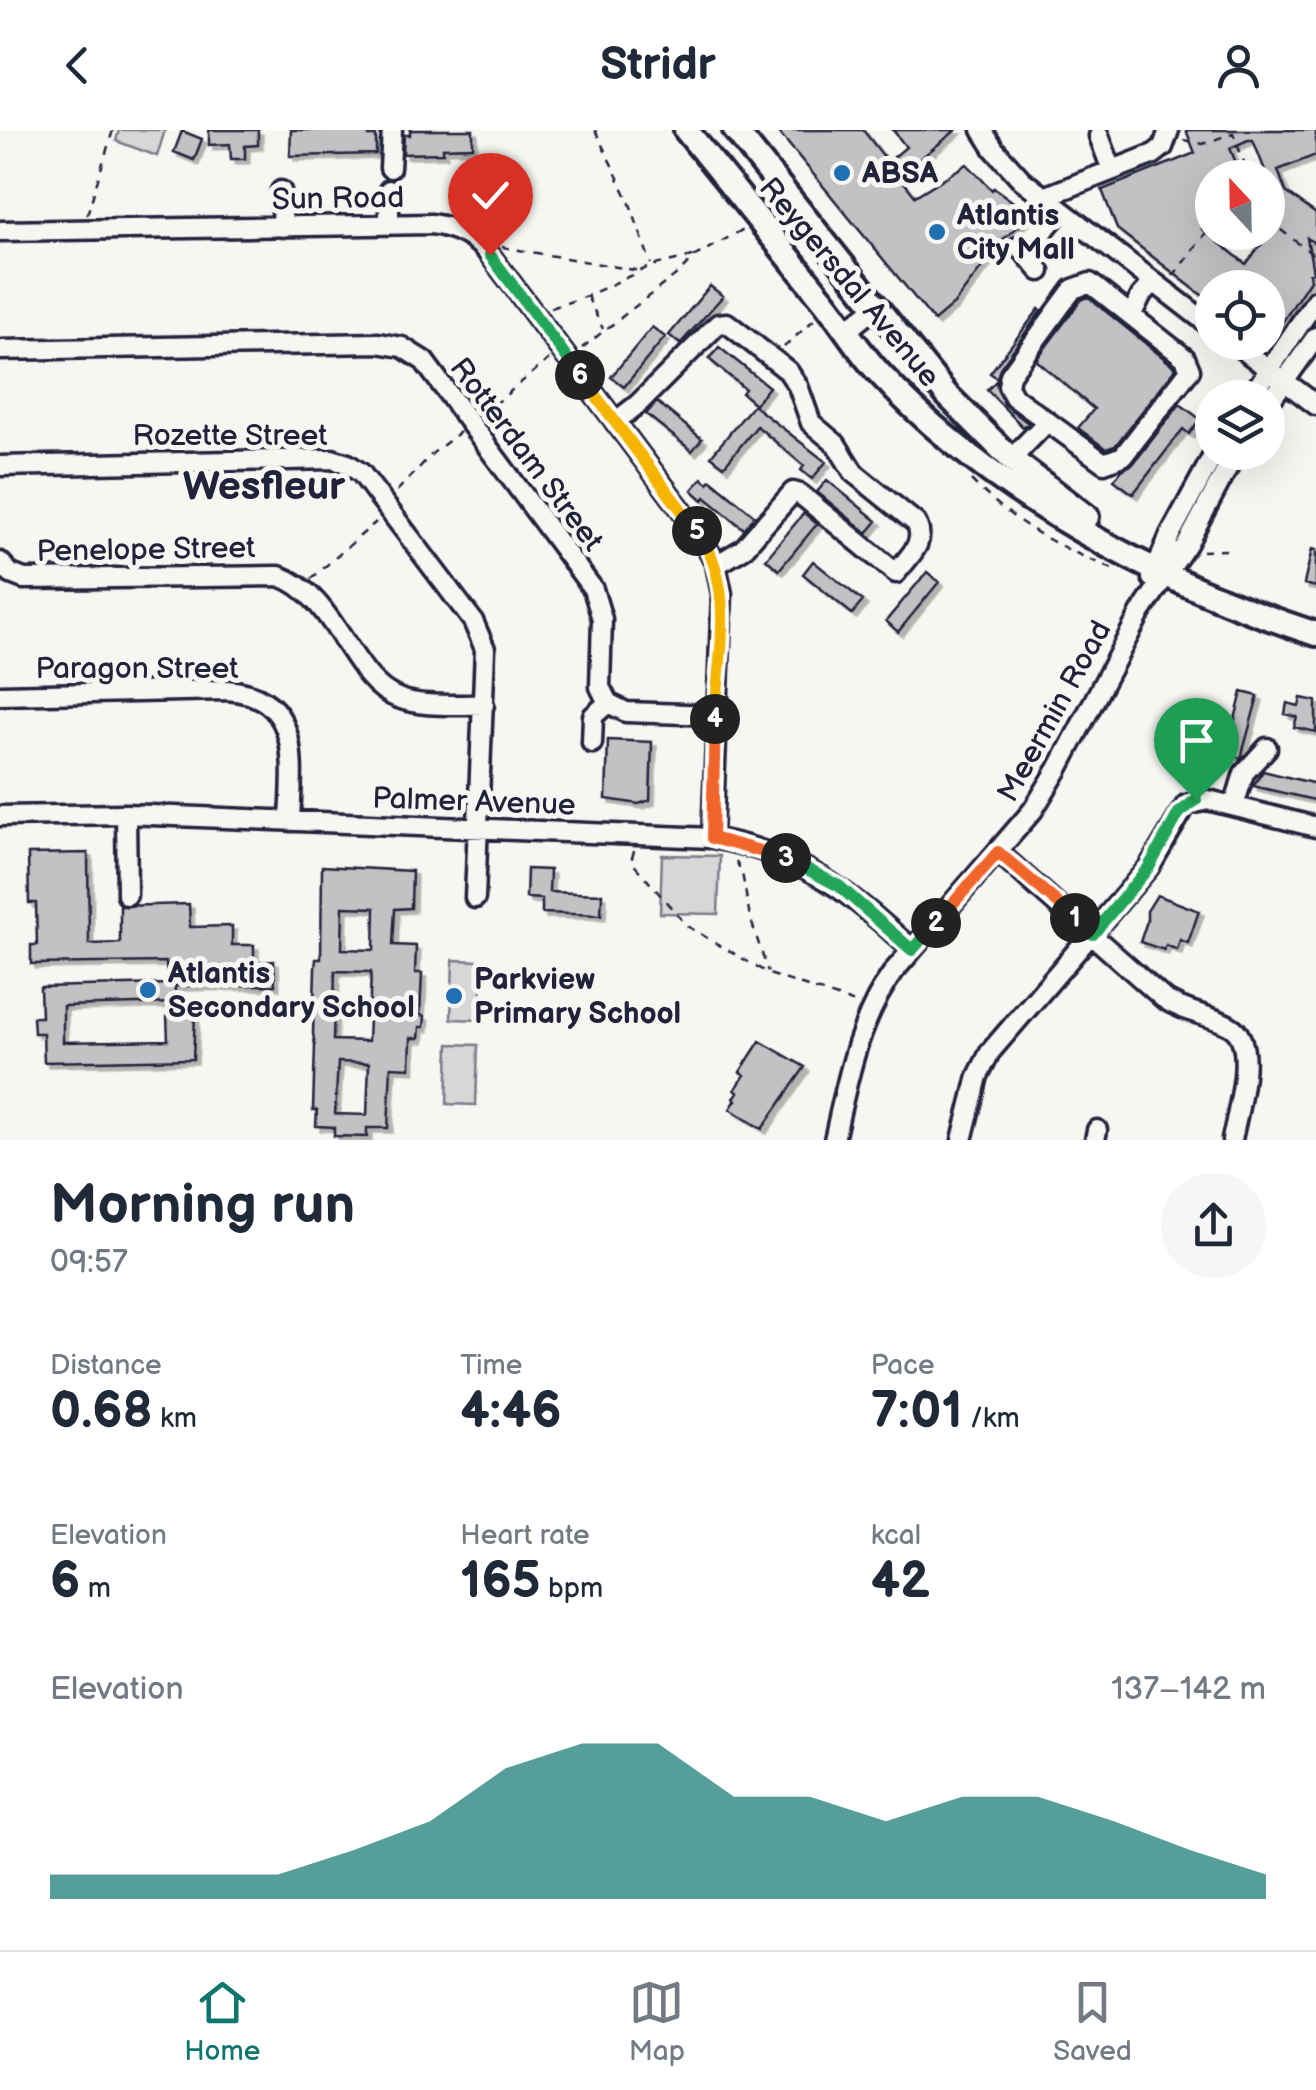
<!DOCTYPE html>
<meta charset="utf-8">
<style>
:root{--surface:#fff;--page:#f6f6f7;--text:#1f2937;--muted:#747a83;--line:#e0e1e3;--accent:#0f766e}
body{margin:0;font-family:"Balsamiq Sans",sans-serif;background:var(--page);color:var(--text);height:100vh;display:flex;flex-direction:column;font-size:38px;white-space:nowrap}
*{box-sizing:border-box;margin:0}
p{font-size:32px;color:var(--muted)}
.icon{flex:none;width:55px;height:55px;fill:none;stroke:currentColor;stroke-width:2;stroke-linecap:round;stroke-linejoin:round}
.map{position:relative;height:1010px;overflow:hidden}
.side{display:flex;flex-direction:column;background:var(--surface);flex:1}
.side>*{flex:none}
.needle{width:65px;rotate:338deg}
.tools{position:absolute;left:1195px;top:30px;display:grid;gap:20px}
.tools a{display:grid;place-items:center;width:90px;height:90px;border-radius:50%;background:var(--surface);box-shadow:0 10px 40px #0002;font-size:50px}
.pin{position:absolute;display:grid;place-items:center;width:85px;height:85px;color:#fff;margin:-102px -42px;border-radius:50% 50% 50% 0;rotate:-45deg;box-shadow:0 0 10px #0007}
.pin .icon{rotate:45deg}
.km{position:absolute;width:50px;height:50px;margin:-25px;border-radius:50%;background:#222;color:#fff;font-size:28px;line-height:50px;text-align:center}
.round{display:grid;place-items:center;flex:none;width:105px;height:105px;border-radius:52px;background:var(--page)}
.headline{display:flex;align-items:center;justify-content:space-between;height:170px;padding:0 50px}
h1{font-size:55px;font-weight:800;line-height:75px}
.stats{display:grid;grid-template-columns:repeat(3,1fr);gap:15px;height:170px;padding:10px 50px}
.stats div{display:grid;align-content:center}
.stats b{font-size:50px;font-weight:800}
.stats small{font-size:28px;font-weight:400}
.stats p{font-size:28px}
.chart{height:280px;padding:20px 50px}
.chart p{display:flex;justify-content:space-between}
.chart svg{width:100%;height:180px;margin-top:10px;fill:var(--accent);opacity:.7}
header{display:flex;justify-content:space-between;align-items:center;height:130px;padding:0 50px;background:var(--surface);font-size:45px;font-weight:800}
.menu{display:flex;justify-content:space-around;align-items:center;height:140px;border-top:2px solid var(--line);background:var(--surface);font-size:28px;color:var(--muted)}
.menu a{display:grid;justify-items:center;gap:5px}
.menu .current{color:var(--accent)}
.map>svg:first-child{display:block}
.green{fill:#d7d7d7;stroke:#7c7c89;stroke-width:2.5}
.building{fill:#c2c2c4;stroke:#22223b;stroke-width:2.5;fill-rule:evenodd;filter:url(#shadow)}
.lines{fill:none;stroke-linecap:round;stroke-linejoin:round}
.minor-casing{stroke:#22223b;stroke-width:25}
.major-casing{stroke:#22223b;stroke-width:30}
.path{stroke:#22223b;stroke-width:2.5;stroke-dasharray:8 8;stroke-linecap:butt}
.minor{stroke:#f6f6f2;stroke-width:18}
.major{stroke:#f6f6f2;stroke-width:22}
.split-1-casing{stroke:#fff;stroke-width:20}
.split-2-casing{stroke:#fff;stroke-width:20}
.split-3-casing{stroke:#fff;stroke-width:20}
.split-4-casing{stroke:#fff;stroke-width:20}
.split-5-casing{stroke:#fff;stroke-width:20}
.split-6-casing{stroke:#fff;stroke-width:20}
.split-7-casing{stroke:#fff;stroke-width:20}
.split-1{stroke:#22a559;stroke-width:12}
.split-2{stroke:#f0652b;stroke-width:12}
.split-3{stroke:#22a559;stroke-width:12}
.split-4{stroke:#f0652b;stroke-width:12}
.split-5{stroke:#f5b400;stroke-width:12}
.split-6{stroke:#f5b400;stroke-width:12}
.split-7{stroke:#22a559;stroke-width:12}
.poi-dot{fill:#1f6fb2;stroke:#f6f6f2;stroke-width:4}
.labels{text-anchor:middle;stroke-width:10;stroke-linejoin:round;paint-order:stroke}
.poi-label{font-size:30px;font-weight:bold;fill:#22223b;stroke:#f6f6f2;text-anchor:start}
.street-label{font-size:30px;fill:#22223b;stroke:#f6f6f2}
.district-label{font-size:40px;font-weight:bold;fill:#22223b;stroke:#f6f6f2}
</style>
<header><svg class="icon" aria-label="back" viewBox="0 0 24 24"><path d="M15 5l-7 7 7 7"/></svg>Stridr<svg class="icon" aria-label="person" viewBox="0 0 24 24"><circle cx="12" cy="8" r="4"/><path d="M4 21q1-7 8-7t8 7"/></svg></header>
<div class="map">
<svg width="1316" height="1010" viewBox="0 0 1316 1010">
<defs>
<filter id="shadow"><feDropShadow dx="4.5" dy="4.5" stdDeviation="0" flood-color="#0004"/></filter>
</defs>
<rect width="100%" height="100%" fill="#f6f6f2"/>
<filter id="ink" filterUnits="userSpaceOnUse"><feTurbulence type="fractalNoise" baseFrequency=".01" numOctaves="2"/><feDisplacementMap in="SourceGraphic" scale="20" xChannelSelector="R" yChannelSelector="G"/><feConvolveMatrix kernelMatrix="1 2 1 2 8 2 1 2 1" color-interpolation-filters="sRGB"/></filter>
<g filter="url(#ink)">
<path class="green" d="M 119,0 L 165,0 L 157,26 L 116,11 Z
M 662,725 L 720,726 L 718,784 L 660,783 Z
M 453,830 L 482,831 L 480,890 L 451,889 Z
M 449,914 L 478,915 L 476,975 L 447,974 Z"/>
<path class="building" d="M 209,0 L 258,0 L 258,15 L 245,16 L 245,29 L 231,29 L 230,14 L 209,15 Z
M 291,0 L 369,0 L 369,6 L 376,6 L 376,24 L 290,26 Z
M 410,0 L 473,0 L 473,17 L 443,18 L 443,23 L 403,24 L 404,5 L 410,5 Z
M 777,0 L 863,0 L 888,32 L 906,17 L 893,0 L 956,0 L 899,46 L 915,66 L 967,34 L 992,60 L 994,58 L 1031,85 L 999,113 L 1002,116 L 992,124 L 954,174 L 934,191 Z
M 1186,0 L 1316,0 L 1316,25 L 1278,40 L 1286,62 L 1316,84 L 1316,114 L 1307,108 L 1313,142 L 1309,143 L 1310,150 L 1278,199 L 1268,201 L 1268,158 L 1254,158 L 1236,144 L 1225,158 L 1212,158 L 1212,173 L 1117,99 L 1102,60 L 1195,23 ZM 1248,10 L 1253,10 L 1268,48 L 1268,77 L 1282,88 L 1246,134 L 1202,99 L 1212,85 L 1212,48 L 1242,48 L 1230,18 Z
M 182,1 L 202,9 L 194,30 L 174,22 Z
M 710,156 L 723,166 L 680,214 L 669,205 Z
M 1088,167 L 1176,238 L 1115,316 L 1106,319 L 1078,298 L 1094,279 L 1036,230 L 1081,170 Z
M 1039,179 L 1041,181 L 1000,238 L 997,248 L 990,243 Z
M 652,197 L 665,207 L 624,257 L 611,247 Z
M 719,217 L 769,257 L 755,274 L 742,263 L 745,259 L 709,229 Z
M 996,251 L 1004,274 L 1028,293 L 1023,297 L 987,260 Z
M 657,272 L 702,309 L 692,321 L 646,284 Z
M 1180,274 L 1200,289 L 1189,304 L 1183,299 L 1133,364 L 1114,350 L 1122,340 L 1133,334 Z
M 753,275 L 826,332 L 812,349 L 801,340 L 804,336 L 757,296 L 724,336 L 711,326 Z
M 702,348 L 708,353 L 711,350 L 755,386 L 744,399 L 705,367 L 703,370 L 692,360 Z
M 827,350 L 877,391 L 867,403 L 817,362 Z
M 804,383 L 817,394 L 779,440 L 766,429 Z
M 1312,419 L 1316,420 L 1316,457 L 1304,454 Z
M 813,431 L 863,471 L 852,484 L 803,444 Z
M 927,442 L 939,452 L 898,502 L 886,491 Z
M 1242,562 L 1258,566 L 1241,628 L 1226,624 Z
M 1301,568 L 1316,571 L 1316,602 L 1294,597 L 1297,587 L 1285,584 L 1287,573 L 1299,576 Z
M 608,610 L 652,612 L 650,670 L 639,674 L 606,669 Z
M 1263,641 L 1316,654 L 1314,670 L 1253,656 Z
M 88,723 L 89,814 L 120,813 L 120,776 L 189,774 L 190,797 L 232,796 L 232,815 L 254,815 L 254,832 L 274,831 L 275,855 L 175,856 L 175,873 L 63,876 L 63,912 L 168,910 L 167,885 L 195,885 L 193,929 L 44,932 L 43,903 L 34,903 L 33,887 L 41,887 L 40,857 L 167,854 L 166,832 L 31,834 L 31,815 L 37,815 L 36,773 L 29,773 L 28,724 Z
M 322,736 L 412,741 L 411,778 L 395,779 L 393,815 L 416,816 L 415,843 L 422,843 L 420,885 L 425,886 L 424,897 L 420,897 L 419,908 L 411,908 L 410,938 L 391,937 L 388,998 L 367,998 L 367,1007 L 334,1006 L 334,997 L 316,996 L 317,980 L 313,980 L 315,915 L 313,904 L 315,839 L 316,829 L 321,829 ZM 343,777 L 375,778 L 374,820 L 342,819 ZM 335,841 L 371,842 L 368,911 L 333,910 ZM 338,932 L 369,933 L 367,985 L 335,984 Z
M 527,739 L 550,740 L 549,762 L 602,764 L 601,785 L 542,783 L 542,769 L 526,768 Z
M 1157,765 L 1199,781 L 1188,813 L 1180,810 L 1177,820 L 1166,815 L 1164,820 L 1140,812 L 1147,791 L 1147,781 Z
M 760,911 L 805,937 L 762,999 L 730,979 L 736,970 L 734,968 L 738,962 L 735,960 L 745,945 L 740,942 Z"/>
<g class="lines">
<g class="minor-casing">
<path id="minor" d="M 982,0 L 994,19 L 1022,50 L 1212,197
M 1099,6 L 1112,40
M 390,38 L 392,0
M 281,61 L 283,97
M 1044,67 L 1154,24 L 1163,17 L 1169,0
M 389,95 L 389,60
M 0,101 L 431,94 C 455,97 474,106 490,125 L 701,406 L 716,435 L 722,464 L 712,708
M 1063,111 L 1078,93
M 1019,116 L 1040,141
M 1090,153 L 1185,228 L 1190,240 L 1123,326 L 1104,333 L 1014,267 L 1008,256 L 1010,245 L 1073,159 Z
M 1132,184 L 1141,166 L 1154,152
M 852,196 L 872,180
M 1233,212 L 1316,275
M 0,220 L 378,213 L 402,217 L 424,231 L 593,459 L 602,489 L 600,557 L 608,573 L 626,582 L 715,585
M 1250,268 L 1316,170
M 1268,274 L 1316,207
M 615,292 L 637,275 L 718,194 L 727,193 L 788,241 L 798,256 L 811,293 L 836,314 L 854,343 L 916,393 C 927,413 908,427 896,443 L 800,364 L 793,362 L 743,419 L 716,435
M 1011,329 L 1047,292
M 0,336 L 332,329 L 348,334 L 361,343 L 473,491 L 485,519 L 475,768
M 0,432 L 11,444 L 24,449 L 279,446 C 336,465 351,551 398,568 C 423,578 458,574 484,575
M 1152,448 L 1170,405 L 1215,322
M 0,565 L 227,560 C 304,566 292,636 290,691
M 592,613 L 593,586 L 608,573
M 1234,676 L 1244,643 L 1267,618
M 126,684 L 127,765
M 0,686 L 126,684 L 712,708 C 804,725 845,758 912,820
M 998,722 L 1163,868 C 1184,883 1209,884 1230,896 C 1259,912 1237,982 1232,1010
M 834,1010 C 847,952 858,890 894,841 L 1033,680 L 1058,639 L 1141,482 L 1187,414 L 1236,322
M 962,1010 L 978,946 L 990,922 L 1149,737 L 1186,675 L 1208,670 L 1316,697
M 1095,1010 L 1097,1000"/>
</g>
<g class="major-casing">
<path id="major" d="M 686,0 C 732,57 779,115 825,172 C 844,196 859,222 881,245 C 994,367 1159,453 1316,504
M 735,0 L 946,264 L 1011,329 L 1087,387"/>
</g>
<path class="path" d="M 595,0 L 629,71 L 651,134
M 1184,10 L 1203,14 L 1233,3 L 1250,48
M 87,85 L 113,0
M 1268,90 L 1316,127
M 502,117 L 640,141
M 1173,146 L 1212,95
M 587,166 L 603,199
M 551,178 L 587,166 L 651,136 L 693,126
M 784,217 L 815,189
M 582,218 L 682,140 L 695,126 L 744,99
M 482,285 L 549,229
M 971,350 C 1016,395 1056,416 1115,440
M 397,361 L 433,323 L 460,302
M 1202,421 L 1227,420
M 311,449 L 376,392
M 634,721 L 631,731 L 687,796 L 769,844 L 855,873
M 736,731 L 742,743 L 750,787 L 768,842"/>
<use href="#minor" class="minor"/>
<use href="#major" class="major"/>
</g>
</g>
<g class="lines" filter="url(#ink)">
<g class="split-1-casing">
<path id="split-1" d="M 1075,788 L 1093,804 L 1149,737 L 1179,683 L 1196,670"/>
</g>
<g class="split-2-casing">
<path id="split-2" d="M 936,793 L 998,722 L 1075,788"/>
</g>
<g class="split-3-casing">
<path id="split-3" d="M 786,728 L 839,756 L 912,820 L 936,793"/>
</g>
<g class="split-4-casing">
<path id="split-4" d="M 715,589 L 712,708 L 786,728"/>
</g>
<g class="split-5-casing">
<path id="split-5" d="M 697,401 C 737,455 718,527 715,589"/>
</g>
<g class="split-6-casing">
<path id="split-6" d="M 580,245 L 697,401"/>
</g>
<g class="split-7-casing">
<path id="split-7" d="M 490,125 L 580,245"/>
</g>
<use href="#split-1" class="split-1"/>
<use href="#split-2" class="split-2"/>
<use href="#split-3" class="split-3"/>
<use href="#split-4" class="split-4"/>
<use href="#split-5" class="split-5"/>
<use href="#split-6" class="split-6"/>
<use href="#split-7" class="split-7"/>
</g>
<g class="poi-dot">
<circle cx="842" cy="43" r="10"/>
<circle cx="937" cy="102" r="10"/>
<circle cx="148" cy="860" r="10"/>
<circle cx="454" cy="866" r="10"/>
</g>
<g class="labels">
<g class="poi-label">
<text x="862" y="53">ABSA</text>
<text x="957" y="95">Atlantis<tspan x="957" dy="34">City Mall</tspan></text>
<text x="168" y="853">Atlantis<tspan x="168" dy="34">Secondary School</tspan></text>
<text x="474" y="859">Parkview<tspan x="474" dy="34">Primary School</tspan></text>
</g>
<g class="street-label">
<text transform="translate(338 68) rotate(-1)" y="10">Sun Road</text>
<text transform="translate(850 152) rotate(50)" y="10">Reygersdal Avenue</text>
<text x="230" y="315">Rozette Street</text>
<text transform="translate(527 324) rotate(53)" y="10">Rotterdam Street</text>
<text transform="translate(146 419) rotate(-1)" y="10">Penelope Street</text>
<text x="137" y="548">Paragon Street</text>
<text transform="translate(1054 581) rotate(-61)" y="10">Meermin Road</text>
<text transform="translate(474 671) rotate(2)" y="10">Palmer Avenue</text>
</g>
<g class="district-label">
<text x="264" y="369">Wesfleur</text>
</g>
</g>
</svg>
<div class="tools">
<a><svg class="needle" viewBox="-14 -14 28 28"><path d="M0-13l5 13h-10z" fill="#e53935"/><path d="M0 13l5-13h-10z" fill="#747a83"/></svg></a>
<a><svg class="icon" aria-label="locate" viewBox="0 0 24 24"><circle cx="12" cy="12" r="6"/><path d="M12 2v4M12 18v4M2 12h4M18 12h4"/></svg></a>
<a><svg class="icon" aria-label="layers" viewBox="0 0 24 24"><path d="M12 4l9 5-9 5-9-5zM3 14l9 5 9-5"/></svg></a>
</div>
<div class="pin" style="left:1196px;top:670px;background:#1e9e55"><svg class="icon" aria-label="arrive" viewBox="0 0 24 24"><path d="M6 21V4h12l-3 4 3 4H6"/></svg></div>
<div class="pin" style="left:490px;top:125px;background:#d93025"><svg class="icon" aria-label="check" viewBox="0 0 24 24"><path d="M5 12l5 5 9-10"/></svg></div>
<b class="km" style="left:1075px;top:788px">1</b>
<b class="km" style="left:936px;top:793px">2</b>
<b class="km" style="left:786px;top:728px">3</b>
<b class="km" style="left:715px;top:589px">4</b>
<b class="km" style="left:697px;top:401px">5</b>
<b class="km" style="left:580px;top:245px">6</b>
</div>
<section class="side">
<div class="headline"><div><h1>Morning run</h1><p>09:57</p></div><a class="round"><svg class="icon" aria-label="share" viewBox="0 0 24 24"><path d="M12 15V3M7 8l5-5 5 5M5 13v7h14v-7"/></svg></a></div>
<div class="stats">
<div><p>Distance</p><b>0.68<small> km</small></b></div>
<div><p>Time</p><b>4:46</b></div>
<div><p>Pace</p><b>7:01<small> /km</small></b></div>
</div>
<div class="stats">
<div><p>Elevation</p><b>6<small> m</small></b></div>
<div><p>Heart rate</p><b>165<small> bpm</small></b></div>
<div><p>kcal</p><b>42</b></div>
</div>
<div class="chart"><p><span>Elevation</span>137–142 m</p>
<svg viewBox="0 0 160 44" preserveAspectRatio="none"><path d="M0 44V38L10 38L20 38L30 38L40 32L50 25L60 12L70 6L80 6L90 19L100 19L110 25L120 19L130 19L140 25L150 32L160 38V44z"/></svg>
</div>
</section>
<nav class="menu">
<a class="current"><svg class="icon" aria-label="home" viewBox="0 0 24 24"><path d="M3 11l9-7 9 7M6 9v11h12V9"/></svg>Home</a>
<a><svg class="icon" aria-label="map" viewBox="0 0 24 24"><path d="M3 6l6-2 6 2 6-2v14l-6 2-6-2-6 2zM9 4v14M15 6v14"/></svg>Map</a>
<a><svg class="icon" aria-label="saved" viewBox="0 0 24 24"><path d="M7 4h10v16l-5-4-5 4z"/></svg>Saved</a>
</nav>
